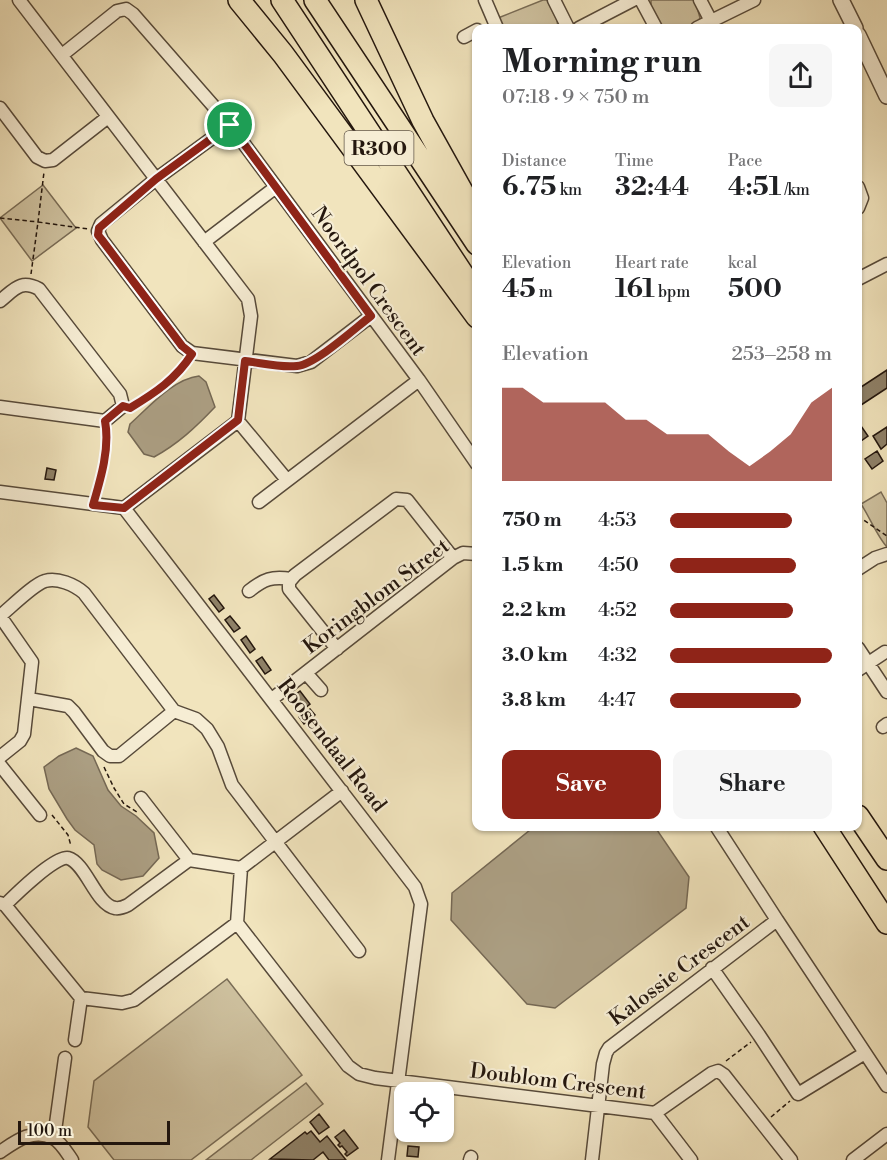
<!DOCTYPE html>
<meta charset="utf-8">
<style>
:root{--surface:#fff;--page:#f6f6f6;--text:#202124;--muted:#757577;--accent:#8f2418}
body{margin:0;font-family:"Libre Bodoni",serif;background:var(--page);color:var(--text);height:100vh;display:flex;flex-direction:column;font-size:22px;white-space:nowrap}
*{box-sizing:border-box;margin:0}
p{font-size:20px;color:var(--muted)}
.icon{flex:none;width:33px;height:33px;fill:none;stroke:currentColor;stroke-width:2;stroke-linecap:round;stroke-linejoin:round}
.map{position:relative;flex:1;overflow:hidden}
.drawer{position:absolute;left:472px;top:24px;width:390px;height:807px;display:flex;flex-direction:column;background:var(--surface);border-radius:12px;box-shadow:0 2px 4px #0004}
.drawer>*{flex:none}
.tools{position:absolute;left:394px;top:1082px;display:grid;gap:12px}
.tools a{display:grid;place-items:center;width:60px;height:60px;border-radius:12px;background:var(--surface);box-shadow:0 2px 4px #0004;font-size:30px}
.scale{position:absolute;left:18px;bottom:15px;width:152px;box-sizing:border-box;padding-left:6px;border:3px solid #24170e;border-top:0;font-size:16px;line-height:21px;white-space:nowrap;color:#24170e;-webkit-text-stroke:4px #f6edd4;paint-order:stroke}
.pin{position:absolute;display:grid;place-items:center;width:51px;height:51px;color:#fff;margin:-26px;border:3px solid #fff;border-radius:50%;box-shadow:0 2px 6px #0007}
.round{display:grid;place-items:center;flex:none;width:63px;height:63px;border-radius:12px;background:var(--page)}
.summary{display:flex;align-items:center;justify-content:space-between;height:102px;padding:0 30px}
h1{font-size:33px;font-weight:700;line-height:45px}
.stats{display:grid;grid-template-columns:repeat(3,1fr);gap:9px;height:102px;padding:6px 30px}
.stats div{display:grid;align-content:center}
.stats b{font-size:26px;font-weight:700}
.stats small{font-size:16px;font-weight:400}
.stats p{font-size:16px}
.chart{height:168px;padding:12px 30px}
.chart p{display:flex;justify-content:space-between}
.chart svg{width:100%;height:108px;margin-top:6px;fill:var(--accent);opacity:.7}
.cta{display:flex;gap:12px;margin-top:auto;padding:12px 30px}
.cta a{flex:1;height:69px;border-radius:12px;background:var(--accent);color:#fff;font-size:24px;font-weight:700;line-height:69px;text-align:center}
.cta a+a{background:var(--page);color:var(--text)}
ul{padding:0 30px;list-style:none;font-size:20px}
li{display:grid;grid-template-columns:96px 72px 1fr;align-items:center;height:45px}
li i{height:15px;border-radius:8px;background:var(--accent)}
.map>svg:first-child{display:block}
.green{fill:#cec19f;stroke:#796c56;stroke-width:1.5}
.water{fill:#ab9e82;stroke:#756854;stroke-width:1.5}
.building{fill:#8f8269;stroke:#24170e;stroke-width:1.5}
.lines{fill:none;stroke-linecap:round;stroke-linejoin:round}
.minor-casing{stroke:#574a3a;stroke-width:15}
.tertiary-casing{stroke:#574a3a;stroke-width:18}
.motorway-casing{stroke:#24170e;stroke-width:24}
.path{stroke:#24170e;stroke-width:1.5;stroke-dasharray:4.5 3;stroke-linecap:butt}
.minor{stroke:#f6edd4;stroke-width:12}
.tertiary{stroke:#f6edd4;stroke-width:15}
.motorway{stroke:#f1e4bd;stroke-width:21}
.route-casing{stroke:#fff;stroke-width:12}
.route{stroke:#8f2418;stroke-width:8}
.labels{text-anchor:middle;stroke-width:4.5;stroke-linejoin:round;paint-order:stroke}
.shield{fill:#f6edd4;stroke:#635749;stroke-width:1.5}
.shield-label{font-size:20px;font-weight:bold;fill:#24170e}
.street-label{font-size:21px;fill:#24170e;stroke:#f6edd4}
</style>
<div class="map">
<svg width="887" height="1160" viewBox="0 0 887 1160">
<rect width="100%" height="100%" fill="#f1e4bd"/>
<filter id="stains"><feTurbulence type="fractalNoise" baseFrequency=".00333" numOctaves="4"/><feColorMatrix values="0 0 0 0 .2 0 0 0 0 .09 0 0 0 0 .02 0 0 0 .5 -.17"/></filter>
<radialGradient id="worn" r=".72"><stop offset=".6" stop-color="#630" stop-opacity="0"/><stop offset="1" stop-color="#630" stop-opacity=".3"/></radialGradient>
<path class="green" d="M 543,0 L 547,0 L 557,20 L 558,28 L 502,28 L 498,18 Z
M 651,0 L 695,0 L 700,18 C 692,32 677,28 662,28 L 651,6 Z
M 43,185 L 76,228 L 32,261 L 0,218 Z
M 881,492 L 887,503 L 887,547 C 878,538 869,516 861,504 Z
M 227,979 L 302,1075 L 191,1160 L 114,1160 L 88,1127 L 94,1081 Z
M 306,1083 L 323,1104 L 251,1160 L 206,1160 Z"/>
<path class="water" d="M 199,376 L 206,382 L 215,407 C 196,427 178,444 154,457 L 144,454 L 128,432 L 130,424 C 149,407 173,379 199,376 Z
M 76,748 L 93,756 L 108,790 L 121,806 L 136,816 L 154,833 L 159,858 L 143,876 L 121,880 L 102,870 L 97,864 L 94,845 L 75,830 L 67,819 L 49,789 L 44,767 L 59,756 Z
M 535,826 L 655,827 L 689,877 L 686,908 L 555,1008 L 527,1004 L 451,920 L 452,893 Z"/>
<path class="building" d="M 887,370 L 887,388 L 858,407 L 858,389 Z
M 861,426 L 868,436 L 858,443 L 858,429 Z
M 887,427 L 887,444 L 881,449 L 873,436 Z
M 877,451 L 883,461 L 872,469 L 865,459 Z
M 47,468 L 56,470 L 54,480 L 45,479 Z
M 214,595 L 224,608 L 219,612 L 209,599 Z
M 230,616 L 240,628 L 234,632 L 225,620 Z
M 246,636 L 255,649 L 250,653 L 241,640 Z
M 262,657 L 271,670 L 265,674 L 256,661 Z
M 300,691 L 310,704 L 300,712 L 290,699 Z
M 310,709 L 315,715 L 304,724 L 299,717 Z
M 319,1114 L 329,1127 L 319,1134 L 310,1122 Z
M 344,1130 L 358,1148 L 347,1156 L 345,1154 L 347,1152 L 342,1146 L 340,1147 L 338,1145 L 340,1143 L 335,1137 Z
M 311,1131 L 320,1142 L 327,1136 L 346,1160 L 329,1160 L 323,1152 L 313,1160 L 270,1159 L 305,1132 L 307,1134 Z
M 408,1146 L 419,1147 L 418,1157 L 407,1156 Z"/>
<g class="lines">
<g class="minor-casing">
<path id="minor" d="M 19,0 L 248,299 L 251,316 L 238,421 L 124,508
M 485,0 L 497,28
M 554,0 L 568,28
M 641,0 L 656,28
M 700,0 L 711,21
M 579,28 L 633,0
M 697,28 L 754,0
M 464,37 L 477,30
M 62,55 L 117,11 L 126,9 L 133,14 L 230,125 L 419,380 L 477,464
M 0,108 L 37,157 L 45,161 L 53,160 L 108,117
M 230,125 L 156,179 L 101,224 L 98,231 L 102,240 L 182,346 L 192,353 L 297,366 L 311,362 L 371,316
M 858,187 L 862,198 L 858,208
M 204,242 L 276,187
M 858,279 L 887,264
M 0,301 C 14,290 20,279 39,289 L 120,394 L 123,406 L 105,421 L 0,407
M 238,421 L 287,480
M 0,492 L 124,508 L 415,887 L 421,904 L 388,1160
M 259,502 L 419,380
M 858,569 L 875,558 L 887,554
M 249,591 C 264,579 272,576 291,579
M 0,616 C 10,608 34,584 45,581 C 57,577 75,585 84,593 L 174,711
M 0,616 L 32,662 L 24,734 L 20,741 L 0,757
M 858,648 L 887,692
M 337,649 L 289,589 L 289,582 L 295,575 L 396,499 L 407,500 L 453,558
M 858,670 L 885,652
M 306,673 L 321,690
M 29,699 L 68,706 L 74,712 L 103,751 L 110,756 L 119,756 L 174,711
M 272,699 L 453,558 L 463,553 L 477,554
M 174,711 L 196,719 L 207,729 L 218,747 L 232,785 L 359,951
M 883,727 L 887,724
M 0,765 L 40,815
M 342,791 L 241,868 L 237,923 L 348,1066 L 359,1074 L 375,1078 L 655,1113 L 691,1160
M 141,798 L 189,860
M 716,826 L 777,920
M 0,903 L 5,905 L 81,998 L 122,1003 L 134,1000 L 237,923
M 5,905 C 15,895 56,855 68,858 C 86,863 96,905 115,908 C 120,909 124,907 128,905 L 189,860 L 241,868
M 712,968 L 759,1035 L 798,1094 L 865,1053
M 75,1040 L 81,998
M 655,1113 L 712,1073 L 718,1071 L 724,1075 L 791,1160
M 54,1138 L 65,1058
M 0,1152 C 16,1141 33,1128 53,1138 C 61,1142 67,1153 72,1160
M 470,1160 L 471,1157
M 592,1160 L 603,1064 L 606,1053 L 609,1048 L 777,920 L 887,1086
M 853,1160 L 887,1134"/>
</g>
<g class="tertiary-casing">
<path id="tertiary" d="M 841,0 L 855,28
M 858,35 L 887,96"/>
</g>
<g class="motorway-casing">
<path id="motorway" d="M 239,0 L 283,54 L 477,317
M 282,0 L 470,285
M 315,0 L 477,244
M 366,0 L 423,121 L 477,218
M 858,816 L 887,859
M 824,826 L 887,923"/>
</g>
<path class="path" d="M 0,218 L 38,222 L 44,172
M 31,274 L 38,222 L 88,229
M 134,406 L 165,386 L 186,364
M 96,493 L 107,433
M 858,516 L 887,536
M 104,767 L 114,788 L 124,804 L 137,812
M 52,815 L 68,835 L 71,846
M 726,1061 L 751,1042
M 771,1117 L 790,1101"/>
<use href="#minor" class="minor"/>
<use href="#tertiary" class="tertiary"/>
<use href="#motorway" class="motorway"/>
</g>
<g class="lines">
<g class="route-casing">
<path id="route" d="M 230,125 L 371,316 C 354,329 316,364 297,366 C 280,368 262,363 245,361 L 238,420 L 124,508 L 93,505 C 101,478 110,448 105,421 L 123,406 L 130,408 C 155,393 176,379 192,354 L 182,346 L 102,240 L 98,235 L 99,228 L 156,179 Z"/>
</g>
<use href="#route" class="route"/>
</g>
<g class="labels">
<rect class="shield" x="344.5" y="131" width="69" height="34" rx="4.5"/>
<g class="shield-label">
<text x="379" y="155">R300</text>
</g>
<g class="street-label">
<text transform="translate(369 281) rotate(54)" y="7">Noordpol Crescent</text>
<text transform="translate(376 596) rotate(-37)" y="7">Koringblom Street</text>
<text transform="translate(332 745) rotate(52)" y="7">Roosendaal Road</text>
<text transform="translate(679 970) rotate(-37)" y="7">Kalossie Crescent</text>
<text transform="translate(558 1081) rotate(7)" y="7">Doublom Crescent</text>
</g>
</g>
<rect width="100%" height="100%" filter="url(#stains)"/>
<rect width="100%" height="100%" fill="url(#worn)"/>
</svg>
<div class="tools">
<a><svg class="icon" aria-label="locate" viewBox="0 0 24 24"><circle cx="12" cy="12" r="6"/><path d="M12 2v4M12 18v4M2 12h4M18 12h4"/></svg></a>
</div>
<div class="scale">100 m</div>
<div class="pin" style="left:230px;top:125px;background:#1e9e55"><svg class="icon" aria-label="arrive" viewBox="0 0 24 24"><path d="M6 21V4h12l-3 4 3 4H6"/></svg></div>
<section class="drawer">
<div class="summary"><div><h1>Morning run</h1><p>07:18 · 9 × 750 m</p></div><a class="round"><svg class="icon" aria-label="share" viewBox="0 0 24 24"><path d="M12 15V3M7 8l5-5 5 5M5 13v7h14v-7"/></svg></a></div>
<div class="stats">
<div><p>Distance</p><b>6.75<small> km</small></b></div>
<div><p>Time</p><b>32:44</b></div>
<div><p>Pace</p><b>4:51<small> /km</small></b></div>
</div>
<div class="stats">
<div><p>Elevation</p><b>45<small> m</small></b></div>
<div><p>Heart rate</p><b>161<small> bpm</small></b></div>
<div><p>kcal</p><b>500</b></div>
</div>
<div class="chart"><p><span>Elevation</span>253–258 m</p>
<svg viewBox="0 0 160 44" preserveAspectRatio="none"><path d="M0 44V6L10 6L20 12L30 12L40 12L50 12L60 19L70 19L80 25L90 25L100 25L110 32L120 38L130 32L140 25L150 12L160 6V44z"/></svg>
</div>
<ul>
<li><b>750 m</b>4:53<i style="width:75%"></i></li>
<li><b>1.5 km</b>4:50<i style="width:78%"></i></li>
<li><b>2.2 km</b>4:52<i style="width:76%"></i></li>
<li><b>3.0 km</b>4:32<i style="width:100%"></i></li>
<li><b>3.8 km</b>4:47<i style="width:81%"></i></li>
</ul>
<div class="cta"><a>Save</a><a>Share</a></div>
</section>
</div>
